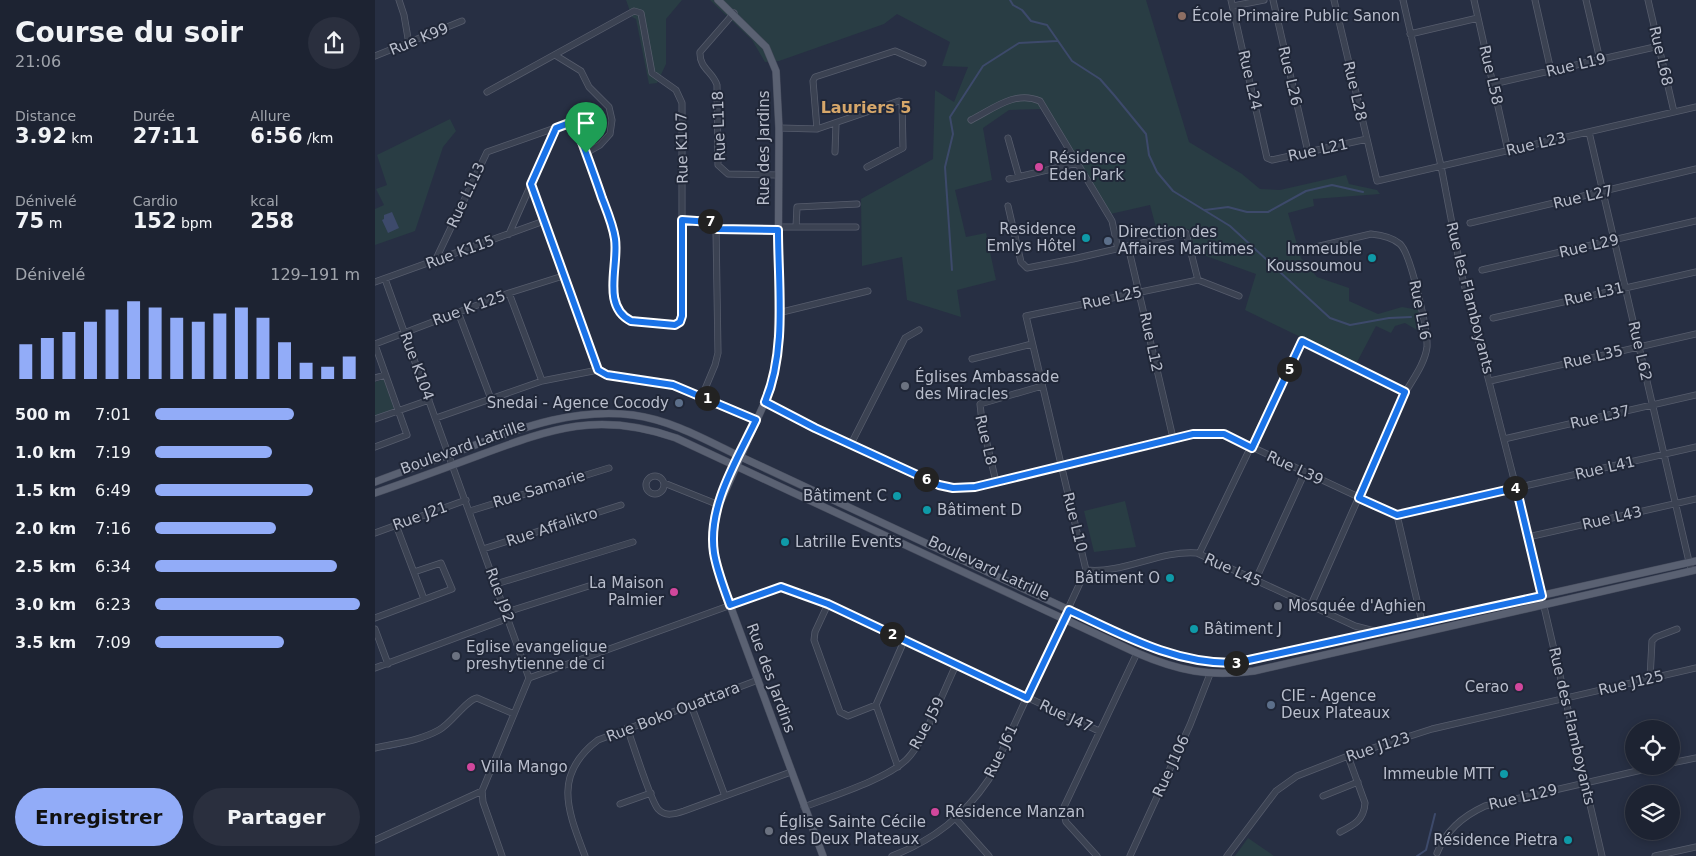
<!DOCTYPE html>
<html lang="fr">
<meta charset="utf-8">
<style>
:root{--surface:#1d2332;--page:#2a2f3e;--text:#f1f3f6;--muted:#a0a4ac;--line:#3b404d;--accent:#92acf8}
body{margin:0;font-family:"DejaVu Sans",sans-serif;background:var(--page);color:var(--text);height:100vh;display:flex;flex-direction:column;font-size:19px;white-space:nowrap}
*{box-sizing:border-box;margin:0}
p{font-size:16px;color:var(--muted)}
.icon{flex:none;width:28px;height:28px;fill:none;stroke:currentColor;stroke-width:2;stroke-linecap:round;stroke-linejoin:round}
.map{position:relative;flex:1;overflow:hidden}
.side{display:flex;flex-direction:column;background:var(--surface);width:375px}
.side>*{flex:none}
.fabs{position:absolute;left:1250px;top:720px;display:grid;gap:10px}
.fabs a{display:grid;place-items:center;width:55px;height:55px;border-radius:50%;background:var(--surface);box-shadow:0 2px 8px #0003,0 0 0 1px var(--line);font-size:25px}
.pin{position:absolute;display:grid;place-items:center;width:42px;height:42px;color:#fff;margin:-51px -21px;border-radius:50% 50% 50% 0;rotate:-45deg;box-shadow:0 0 5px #0007}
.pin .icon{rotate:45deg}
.km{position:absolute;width:25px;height:25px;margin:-12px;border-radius:50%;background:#222;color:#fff;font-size:14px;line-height:25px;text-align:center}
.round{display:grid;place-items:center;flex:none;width:52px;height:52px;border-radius:26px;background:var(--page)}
.headline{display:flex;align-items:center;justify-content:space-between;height:85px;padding:0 15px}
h1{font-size:28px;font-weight:600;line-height:38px}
.metrics{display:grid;grid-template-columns:repeat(3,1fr);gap:8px;height:85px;padding:5px 15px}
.metrics div{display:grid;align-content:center}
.metrics b{font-size:21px;font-weight:600}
.metrics small{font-size:14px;font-weight:400}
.metrics p{font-size:14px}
.chart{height:140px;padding:10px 15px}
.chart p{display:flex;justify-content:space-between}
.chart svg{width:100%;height:90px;margin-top:5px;stroke:var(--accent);stroke-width:6}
.action{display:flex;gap:10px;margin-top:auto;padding:10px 15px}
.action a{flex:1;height:58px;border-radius:30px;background:var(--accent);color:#111;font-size:20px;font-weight:600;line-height:58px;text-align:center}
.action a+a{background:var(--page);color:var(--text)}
ul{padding:0 15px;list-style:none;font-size:16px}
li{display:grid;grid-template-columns:80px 60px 1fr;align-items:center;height:38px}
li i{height:12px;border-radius:6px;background:var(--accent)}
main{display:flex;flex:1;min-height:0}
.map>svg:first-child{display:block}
.green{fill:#293d44}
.water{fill:#3d4a6b}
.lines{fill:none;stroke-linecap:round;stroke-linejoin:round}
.stream{stroke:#3d4a6b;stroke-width:2}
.minor-casing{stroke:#575d6d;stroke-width:7}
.major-casing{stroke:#454b5c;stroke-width:8}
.minor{stroke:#3b4252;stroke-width:5.5}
.major{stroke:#5a6172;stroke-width:7}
.route-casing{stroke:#fff;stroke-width:10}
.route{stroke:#1a73e8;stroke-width:6}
.education-dot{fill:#8d6e63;stroke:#202738;stroke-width:2}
.hotel-dot{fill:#d1479c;stroke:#202738;stroke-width:2}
.culture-dot{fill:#0f9aa8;stroke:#202738;stroke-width:2}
.service-dot{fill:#5c6f8a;stroke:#202738;stroke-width:2}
.worship-dot{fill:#6b7280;stroke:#202738;stroke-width:2}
.labels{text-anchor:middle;stroke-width:4;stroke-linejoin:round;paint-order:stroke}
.poi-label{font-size:15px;fill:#b9becc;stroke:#202738;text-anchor:start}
.street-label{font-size:15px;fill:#b9becc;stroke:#202738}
.neighbourhood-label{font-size:16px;font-weight:bold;fill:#d6a76a;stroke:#202738}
</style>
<main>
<section class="side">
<div class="headline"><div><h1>Course du soir</h1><p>21:06</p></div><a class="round"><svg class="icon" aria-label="share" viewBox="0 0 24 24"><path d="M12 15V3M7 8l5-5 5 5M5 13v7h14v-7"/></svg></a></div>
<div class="metrics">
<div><p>Distance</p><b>3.92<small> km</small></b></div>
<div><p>Durée</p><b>27:11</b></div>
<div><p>Allure</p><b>6:56<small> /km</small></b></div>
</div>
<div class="metrics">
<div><p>Dénivelé</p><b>75<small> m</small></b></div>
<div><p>Cardio</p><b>152<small> bpm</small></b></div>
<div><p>kcal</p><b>258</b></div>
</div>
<div class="chart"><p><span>Dénivelé</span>129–191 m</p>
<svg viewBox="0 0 160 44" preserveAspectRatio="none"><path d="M5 44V27M15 44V24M25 44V21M35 44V16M45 44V10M55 44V6M65 44V9M75 44V14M85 44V16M95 44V12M105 44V9M115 44V14M125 44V26M135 44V36M145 44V38M155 44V33"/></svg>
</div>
<ul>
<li><b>500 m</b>7:01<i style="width:68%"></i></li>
<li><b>1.0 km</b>7:19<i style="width:57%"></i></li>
<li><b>1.5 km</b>6:49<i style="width:77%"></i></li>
<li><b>2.0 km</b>7:16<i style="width:59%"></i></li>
<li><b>2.5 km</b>6:34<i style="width:89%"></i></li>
<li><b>3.0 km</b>6:23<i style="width:100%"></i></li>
<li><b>3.5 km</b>7:09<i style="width:63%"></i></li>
</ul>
<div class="action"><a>Enregistrer</a><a>Partager</a></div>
</section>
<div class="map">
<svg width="1321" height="856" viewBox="0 0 1321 856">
<rect width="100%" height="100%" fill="#272f43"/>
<path class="green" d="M 251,0 L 307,0 L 291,19 L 291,64 L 282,83 L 274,84 L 261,19 L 257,17 Z
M 335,0 L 771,0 L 814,142 L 867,174 L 885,189 L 905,190 L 971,175 L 974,184 L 1002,190 L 1005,194 L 938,199 L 939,206 L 913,213 L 926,258 L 942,277 L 974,288 L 974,301 L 1003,314 L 1027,307 L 1044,310 L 1047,333 L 1030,323 L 1020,326 L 1016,333 L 1001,326 L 981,364 L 870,310 L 881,274 L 820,252 L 814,229 L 783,235 L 775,205 L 731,215 L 666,109 L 634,110 L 608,128 L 617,180 L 580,190 L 591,237 L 611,233 L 621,280 L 582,290 L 586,317 L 532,300 L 527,257 L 487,266 L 486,199 L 558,159 L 560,90 L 579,102 L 593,67 L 567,66 L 575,42 L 522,14 L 509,24 L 404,61 L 390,62 L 377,40 Z
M 75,119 L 81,131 L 68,147 L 40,231 L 0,245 L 0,209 L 9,205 L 1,189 L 12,185 L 2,155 Z
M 9,379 L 19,409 L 0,416 L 0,382 Z
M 750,501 L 761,547 L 719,552 L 709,511 Z
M 873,838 L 899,856 L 860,856 Z"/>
<path class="water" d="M 17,212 L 24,228 L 13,233 L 7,220 L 9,219 L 9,215 Z"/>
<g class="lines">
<path class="stream" d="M 635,0 L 638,5 L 647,10 L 656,21 L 672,25 L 697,61 L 725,79 L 739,95 L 771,134 L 774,155 L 782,172 L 798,191 L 855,226 L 955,318 L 975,325 L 1014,318 L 1036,317
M 830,210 L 853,207 L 872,212 L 893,212 L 931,191 L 957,185 L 988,192
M 577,270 L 570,167 L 578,134 L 575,117 L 608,66 L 644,43 L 682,41
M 14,748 L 32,744
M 1042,856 L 1051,850 L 1060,814"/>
<g class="minor-casing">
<path id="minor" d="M 24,0 L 29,15 L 34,44
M 856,0 L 892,158 L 897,160 L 992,139
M 898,0 L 933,152
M 959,0 L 1002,181 L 1321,107
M 1028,0 L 1066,166 L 1087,276 L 1144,499 L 1227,856
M 1099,0 L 1133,151
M 1160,0 L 1176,71
M 1211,0 L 1225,60
M 1273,0 L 1299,112
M 858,6 L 889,0
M 359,13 L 325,52 C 324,68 338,72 342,85 L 343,165 L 353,174 L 403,175
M 1035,34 L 1103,18
M 180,55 L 206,71 L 214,87 L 234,107 L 237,120 L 235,134 L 225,145 L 211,153
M 0,56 L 87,21
M 1118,84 L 1284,46
M 596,120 C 618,109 640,90 665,101 L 737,221 L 743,249
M 404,128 L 442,129 L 524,101 L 527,102 L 528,148 L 492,167
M 442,129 L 438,81 L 440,77 L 520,51 L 548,63
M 1214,132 L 1315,566
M 633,138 L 644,177
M 460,152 L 461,124
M 634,179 L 702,163
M 156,184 L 223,370
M 633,206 L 646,262 L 652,268 L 698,259 L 811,233 L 823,280
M 307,220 L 336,222 L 341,229 L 403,230
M 1095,223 L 1321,169
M 403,227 L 481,227
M 421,227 L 422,207 L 482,204
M 134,234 L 181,128
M 753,246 L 798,438
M 928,250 L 996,234 C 1006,235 1017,237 1025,244 C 1036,254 1053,331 1052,347 C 1050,363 1038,379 1030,393 L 936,605
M 60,261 L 112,152 L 197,122 L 201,125 L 238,228 L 241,255 L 238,289 L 246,314 L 256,321 L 300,325 L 305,323 L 307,316 L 307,103 L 301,90 L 277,73 L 266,13 L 259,11 L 112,92
M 1107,270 L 1321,221
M 10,279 L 154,678 L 107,791 L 108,802 L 127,856
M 823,280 L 864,296
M 0,282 L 169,221
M 134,293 L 167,381
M 83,312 L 116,399
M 403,313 L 493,291
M 1118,318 L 1321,272
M 0,344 L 134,293 L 188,276
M 0,345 L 32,435 L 0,447
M 597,359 L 657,344
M 223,370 L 232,375 L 298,385 L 381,420
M 0,378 L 10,375
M 1115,381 L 1321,334
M 327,396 L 340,365 L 343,353 L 341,229
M 390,403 L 439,428 L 564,485 L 578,488 L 600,487 L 818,434 L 849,434 L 1022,515 L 1321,447
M 61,418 L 167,381 L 223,370
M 0,419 L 54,400
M 1129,439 L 1321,395
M 476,444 L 530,338 L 544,330
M271 485a9 9 0 1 1 18 0a9 9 0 1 1-18 0Z
M 621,482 L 607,422 L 605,404 L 667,386
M 289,483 L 344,505
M 95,511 L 234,468
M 1022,515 L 1047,622
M 21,525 L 49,599
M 0,533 L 91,500
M 1153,537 L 1321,499
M 108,549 L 246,505
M 824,554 L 927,341 L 1030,393
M 711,570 C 749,574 784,550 822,553 L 980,626 L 1003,632
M 881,579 L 930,472
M 121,584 L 258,542
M 453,604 L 440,632 L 439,640 L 465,712 L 473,716 L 501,705
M 132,612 L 217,585
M 0,618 L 77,589 L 66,563 L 39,572
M 0,629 L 13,664
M 0,668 L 134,618
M 154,678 L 406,587 L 453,604 L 724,731
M 1275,678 L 1277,641 L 1281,637 L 1302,629
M 316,705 L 350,796
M 252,728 C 258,743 275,800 283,809 C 290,817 300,814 309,811 L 416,772
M 0,748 C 22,743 44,741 64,730 C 77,723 91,700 102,698 L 139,714
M 1296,763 L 1321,758
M 523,767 L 501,705 L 529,641
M 948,796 L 983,782
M 245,804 L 276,793
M 429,807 C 457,796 510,780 531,760 C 549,743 569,690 581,665
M 581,819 L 614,856
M 965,832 C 979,825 989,820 990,803 L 973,756
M 0,840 L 107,791
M 1062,853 C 1071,830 1088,816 1110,806 L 1284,766
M 210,856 C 193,811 177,775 223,740 L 383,680
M 517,856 C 559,840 589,816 614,779 L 711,570 L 651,316 L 823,280
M 722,856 L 691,822 L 688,809 L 762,653
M 755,856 L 815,725 L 835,674
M 852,856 L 901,791 L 922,776 L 973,756 L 1057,729 L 1321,668
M 1280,856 L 1321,847"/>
</g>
<g class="major-casing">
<path id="major" d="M 343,0 L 391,47 L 401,71 L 404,128 L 403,313 L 402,361 L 397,386 L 344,505 L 338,535 L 339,553 L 355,605 L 448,856
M 0,482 C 33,469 67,458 100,445 C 151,426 202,408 258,415 C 296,420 331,440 364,456 L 767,644 C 804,659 838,665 878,660 L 1321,561
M 0,493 C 35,481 70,468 105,455 C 178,428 224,411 301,438 L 762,653 C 804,671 834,677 879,671 L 1321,570"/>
</g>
<use href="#minor" class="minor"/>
<use href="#major" class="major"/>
</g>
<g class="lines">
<g class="route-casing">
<path id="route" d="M 197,122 L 201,126 C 210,150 219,174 227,198 C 232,211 238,225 240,239 C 244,265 226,306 256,321 L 300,325 L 305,322 L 307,316 L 307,220 L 336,222 L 342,229 L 403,230 C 403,286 412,350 390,402 L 440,428 L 564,485 L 578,488 L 600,487 L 818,434 L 849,434 L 877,448 L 927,341 L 1030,392 L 984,498 L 1022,515 L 1140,488 L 1144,499 L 1167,596 L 860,663 C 799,664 748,635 694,610 L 652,698 L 453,604 L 406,587 L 355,605 C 349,588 342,571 339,553 C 332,507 362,460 381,420 L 298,385 L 232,375 L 223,370 L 156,184 L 181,128 Z"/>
</g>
<use href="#route" class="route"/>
</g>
<circle class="education-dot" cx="807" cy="16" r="5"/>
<g class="hotel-dot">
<circle cx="664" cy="167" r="5"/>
<circle cx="299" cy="592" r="5"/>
<circle cx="1144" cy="687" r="5"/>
<circle cx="96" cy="767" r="5"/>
<circle cx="560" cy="812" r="5"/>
</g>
<g class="culture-dot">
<circle cx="711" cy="238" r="5"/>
<circle cx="997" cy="258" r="5"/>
<circle cx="522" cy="496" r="5"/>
<circle cx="552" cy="510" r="5"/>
<circle cx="410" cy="542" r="5"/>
<circle cx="795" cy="578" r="5"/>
<circle cx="819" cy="629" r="5"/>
<circle cx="1129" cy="774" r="5"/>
<circle cx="1193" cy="840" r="5"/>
</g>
<g class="service-dot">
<circle cx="733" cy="241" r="5"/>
<circle cx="304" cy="403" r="5"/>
<circle cx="896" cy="705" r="5"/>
</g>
<g class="worship-dot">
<circle cx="530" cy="386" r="5"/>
<circle cx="903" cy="606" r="5"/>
<circle cx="81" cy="656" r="5"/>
<circle cx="394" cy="831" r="5"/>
</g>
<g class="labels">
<g class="poi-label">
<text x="817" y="21">École Primaire Public Sanon</text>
<text x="674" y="163">Résidence<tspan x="674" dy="17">Eden Park</tspan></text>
<text x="701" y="234" text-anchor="end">Residence<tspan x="701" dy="17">Emlys Hôtel</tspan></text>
<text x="743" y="237">Direction des<tspan x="743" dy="17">Affaires Maritimes</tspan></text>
<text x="987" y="254" text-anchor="end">Immeuble<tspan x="987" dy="17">Koussoumou</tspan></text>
<text x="540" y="382">Églises Ambassade<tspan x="540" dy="17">des Miracles</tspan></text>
<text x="294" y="408" text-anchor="end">Snedai - Agence Cocody</text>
<text x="512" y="501" text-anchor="end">Bâtiment C</text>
<text x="562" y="515">Bâtiment D</text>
<text x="420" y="547">Latrille Events</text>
<text x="785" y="583" text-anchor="end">Bâtiment O</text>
<text x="289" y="588" text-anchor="end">La Maison<tspan x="289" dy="17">Palmier</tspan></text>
<text x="913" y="611">Mosquée d'Aghien</text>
<text x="829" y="634">Bâtiment J</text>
<text x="91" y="652">Eglise evangelique<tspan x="91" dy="17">preshytienne de ci</tspan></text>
<text x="1134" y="692" text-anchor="end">Cerao</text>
<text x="906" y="701">CIE - Agence<tspan x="906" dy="17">Deux Plateaux</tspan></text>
<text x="106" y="772">Villa Mango</text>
<text x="1119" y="779" text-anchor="end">Immeuble MTT</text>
<text x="570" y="817">Résidence Manzan</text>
<text x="404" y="827">Église Sainte Cécile<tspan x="404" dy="17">des Deux Plateaux</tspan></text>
<text x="1183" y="845" text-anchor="end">Résidence Pietra</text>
</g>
<g class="street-label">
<text transform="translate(44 39) rotate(-22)" y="5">Rue K99</text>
<text transform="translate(1286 56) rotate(77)" y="5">Rue L68</text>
<text transform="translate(1201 65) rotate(-13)" y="5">Rue L19</text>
<text transform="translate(1116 75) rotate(77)" y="5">Rue L58</text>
<text transform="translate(915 76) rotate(77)" y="5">Rue L26</text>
<text transform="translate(875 80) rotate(77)" y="5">Rue L24</text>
<text transform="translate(980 91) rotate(77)" y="5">Rue L28</text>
<text transform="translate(344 126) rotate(-92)" y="5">Rue L118</text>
<text transform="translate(1161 144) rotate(-13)" y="5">Rue L23</text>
<text transform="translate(307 148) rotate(-91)" y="5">Rue K107</text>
<text transform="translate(389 148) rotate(-90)" y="5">Rue des Jardins</text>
<text transform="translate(943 150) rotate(-12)" y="5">Rue L21</text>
<text transform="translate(91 195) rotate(-65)" y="5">Rue L113</text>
<text transform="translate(1208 197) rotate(-13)" y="5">Rue L27</text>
<text transform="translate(1214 246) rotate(-13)" y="5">Rue L29</text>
<text transform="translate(85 252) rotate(-20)" y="5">Rue K115</text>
<text transform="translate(1219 294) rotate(-13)" y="5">Rue L31</text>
<text transform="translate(737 298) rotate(-12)" y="5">Rue L25</text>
<text transform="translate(1095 298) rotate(76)" y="5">Rue les Flamboyants</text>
<text transform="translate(94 308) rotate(-20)" y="5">Rue K 125</text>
<text transform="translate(1045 310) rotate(79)" y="5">Rue L16</text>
<text transform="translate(776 342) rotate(78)" y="5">Rue L12</text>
<text transform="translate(1265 351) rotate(77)" y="5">Rue L62</text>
<text transform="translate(1218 357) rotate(-13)" y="5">Rue L35</text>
<text transform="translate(42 366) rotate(70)" y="5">Rue K104</text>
<text transform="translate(1225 417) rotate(-13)" y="5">Rue L37</text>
<text transform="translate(611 440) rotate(77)" y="5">Rue L8</text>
<text transform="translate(88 447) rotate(-20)" y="5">Boulevard Latrille</text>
<text transform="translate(920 468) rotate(25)" y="5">Rue L39</text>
<text transform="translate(1230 468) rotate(-13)" y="5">Rue L41</text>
<text transform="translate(164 489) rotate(-17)" y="5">Rue Samarie</text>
<text transform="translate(45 516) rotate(-20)" y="5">Rue J21</text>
<text transform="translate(1237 518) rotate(-13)" y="5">Rue L43</text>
<text transform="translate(700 522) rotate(76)" y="5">Rue L10</text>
<text transform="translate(177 527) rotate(-18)" y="5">Rue Affalikro</text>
<text transform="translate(614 568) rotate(25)" y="5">Boulevard Latrille</text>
<text transform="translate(858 570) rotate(24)" y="5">Rue L45</text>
<text transform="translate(125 595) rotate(70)" y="5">Rue J92</text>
<text transform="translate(396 678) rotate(70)" y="5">Rue des Jardins</text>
<text transform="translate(1256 683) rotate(-13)" y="5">Rue J125</text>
<text transform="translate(298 712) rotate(-21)" y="5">Rue Boko Ouattara</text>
<text transform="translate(691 716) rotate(25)" y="5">Rue J47</text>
<text transform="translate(552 723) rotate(-62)" y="5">Rue J59</text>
<text transform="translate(1197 726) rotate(77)" y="5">Rue des Flamboyants</text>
<text transform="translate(1003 747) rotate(-18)" y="5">Rue J123</text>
<text transform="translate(626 751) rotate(-64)" y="5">Rue J61</text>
<text transform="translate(796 766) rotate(-65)" y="5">Rue J106</text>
<text transform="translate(1148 797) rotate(-13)" y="5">Rue L129</text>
</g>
<g class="neighbourhood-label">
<text x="491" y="113">Lauriers 5</text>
</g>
</g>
</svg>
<div class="fabs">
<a><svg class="icon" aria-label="locate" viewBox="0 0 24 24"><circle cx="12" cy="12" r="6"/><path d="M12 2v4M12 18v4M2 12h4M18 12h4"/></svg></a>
<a><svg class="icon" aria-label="layers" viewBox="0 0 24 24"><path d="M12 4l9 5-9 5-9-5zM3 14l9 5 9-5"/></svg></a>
</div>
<div class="pin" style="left:211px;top:153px;background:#1e9e55"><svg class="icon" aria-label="arrive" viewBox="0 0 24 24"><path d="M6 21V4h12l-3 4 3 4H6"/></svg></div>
<b class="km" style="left:332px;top:398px">1</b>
<b class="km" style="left:517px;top:634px">2</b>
<b class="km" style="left:861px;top:663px">3</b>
<b class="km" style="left:1140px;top:488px">4</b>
<b class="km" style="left:914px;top:369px">5</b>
<b class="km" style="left:551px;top:479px">6</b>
<b class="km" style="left:335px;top:221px">7</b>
</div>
</main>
